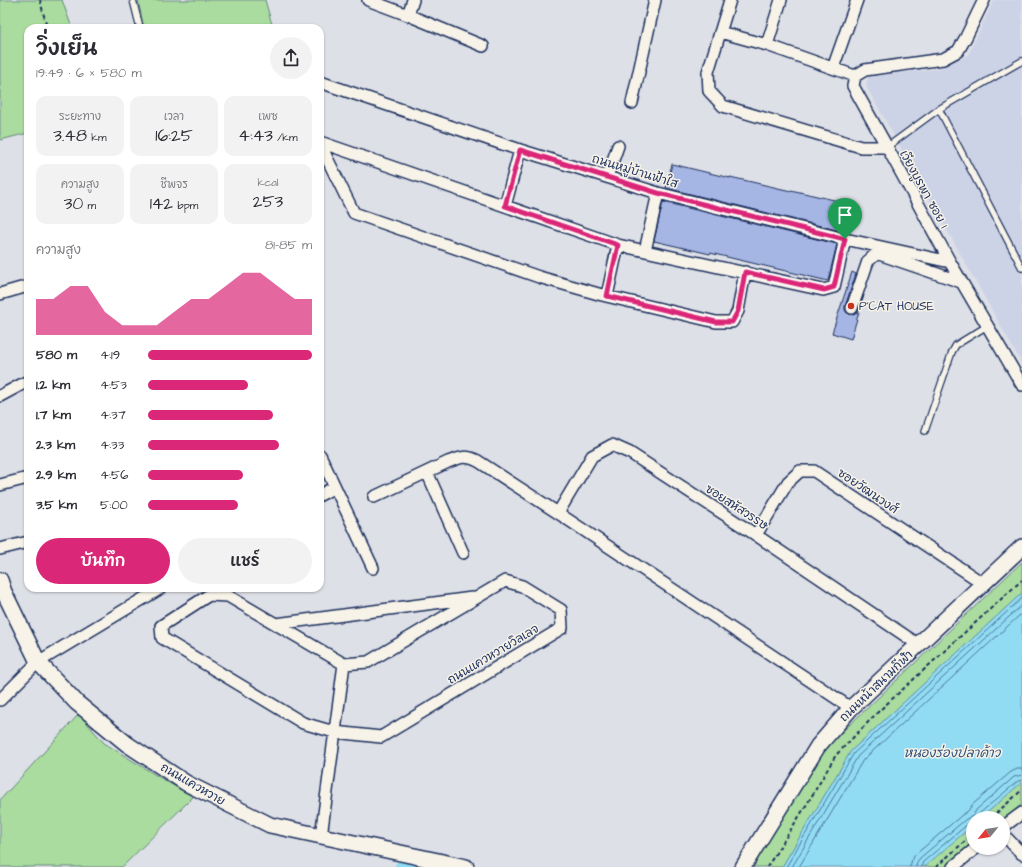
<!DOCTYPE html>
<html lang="th">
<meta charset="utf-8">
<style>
:root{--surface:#fff;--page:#f2f2f3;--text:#2b2b33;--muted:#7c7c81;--accent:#db2777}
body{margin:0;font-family:"Architects Daughter","Playpen Sans Thai",sans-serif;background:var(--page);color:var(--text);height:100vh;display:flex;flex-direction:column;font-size:15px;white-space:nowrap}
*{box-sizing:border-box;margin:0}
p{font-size:13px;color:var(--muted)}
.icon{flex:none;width:22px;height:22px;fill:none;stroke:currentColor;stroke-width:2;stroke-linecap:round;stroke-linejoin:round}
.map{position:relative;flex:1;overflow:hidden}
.panel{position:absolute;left:24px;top:24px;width:300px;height:568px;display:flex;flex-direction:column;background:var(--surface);border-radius:12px;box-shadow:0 1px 3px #0004}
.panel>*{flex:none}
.needle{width:26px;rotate:240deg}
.fabs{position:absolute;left:966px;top:811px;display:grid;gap:8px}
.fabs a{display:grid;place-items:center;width:44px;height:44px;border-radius:50%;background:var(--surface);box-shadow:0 1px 3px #0004;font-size:20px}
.pin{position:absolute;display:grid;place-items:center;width:34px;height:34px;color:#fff;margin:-41px -17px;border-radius:50% 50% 50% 0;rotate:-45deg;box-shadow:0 0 4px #0007}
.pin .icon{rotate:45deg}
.round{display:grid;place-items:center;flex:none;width:42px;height:42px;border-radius:21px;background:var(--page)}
.headline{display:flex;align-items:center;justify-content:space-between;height:68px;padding:0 12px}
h1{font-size:22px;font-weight:600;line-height:30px}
.stats{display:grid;grid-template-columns:repeat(3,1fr);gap:6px;height:68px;padding:4px 12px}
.stats div{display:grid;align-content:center;border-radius:10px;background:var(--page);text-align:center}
.stats b{font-size:17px;font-weight:600}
.stats small{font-size:11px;font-weight:400}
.stats p{font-size:11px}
.chart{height:112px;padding:8px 12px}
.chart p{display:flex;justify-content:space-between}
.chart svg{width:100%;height:72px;margin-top:4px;fill:var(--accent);opacity:.7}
.primary-button{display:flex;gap:8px;margin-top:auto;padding:8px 12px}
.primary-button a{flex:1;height:46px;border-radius:24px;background:var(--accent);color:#fff;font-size:16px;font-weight:600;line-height:46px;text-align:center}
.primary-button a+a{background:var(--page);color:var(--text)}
ul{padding:0 12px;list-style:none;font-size:13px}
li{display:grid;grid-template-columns:64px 48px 1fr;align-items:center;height:30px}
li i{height:10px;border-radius:5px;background:var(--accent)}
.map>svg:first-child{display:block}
.built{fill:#cdd3e6}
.green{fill:#a9dc9e;stroke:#62867e}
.water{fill:#92dcf3;stroke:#6297b7}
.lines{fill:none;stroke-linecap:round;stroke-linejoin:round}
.shore{stroke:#4b749a;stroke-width:1}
.canal{stroke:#92dcf3;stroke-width:11}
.building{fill:#a5b5e4;stroke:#1b2f5e}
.lane-casing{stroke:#1b2f5e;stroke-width:8}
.street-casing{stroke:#1b2f5e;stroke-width:14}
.secondary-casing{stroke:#1b2f5e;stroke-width:18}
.path{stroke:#1b2f5e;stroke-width:2;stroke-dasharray:4 3;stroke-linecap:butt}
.lane{stroke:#f7f3e8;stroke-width:5.5}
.street{stroke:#f7f3e8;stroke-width:11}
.secondary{stroke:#f7f3e8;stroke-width:15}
.route-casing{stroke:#fff;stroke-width:8}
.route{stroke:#db2777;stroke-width:5}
.poi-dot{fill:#c8321e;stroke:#f7f3e8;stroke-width:1.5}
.labels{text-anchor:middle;stroke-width:3;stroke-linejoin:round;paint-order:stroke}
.street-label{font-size:12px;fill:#1b2f5e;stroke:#f7f3e8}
.poi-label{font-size:12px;fill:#1b2f5e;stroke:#f7f3e8;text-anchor:start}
.water-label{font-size:13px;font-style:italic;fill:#33527c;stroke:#f7f3e8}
</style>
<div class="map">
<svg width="1022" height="867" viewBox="0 0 1022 867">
<rect width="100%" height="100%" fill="#dee0e7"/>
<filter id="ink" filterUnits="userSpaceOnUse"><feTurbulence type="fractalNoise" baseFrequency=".025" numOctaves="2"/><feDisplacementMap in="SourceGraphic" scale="8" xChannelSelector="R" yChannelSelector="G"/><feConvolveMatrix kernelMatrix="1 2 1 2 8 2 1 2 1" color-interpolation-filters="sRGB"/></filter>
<g filter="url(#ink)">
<path class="built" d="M 994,0 L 1022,0 L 1022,364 L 866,86 L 868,76 L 937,69 L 968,55 Z"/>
<path class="green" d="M 0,0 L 62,0 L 72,28 L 28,28 L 28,133 L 0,140 Z
M 138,0 L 265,0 L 273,28 L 144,28 Z
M 1022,562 L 1022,593 L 851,751 L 782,867 L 750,867 L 825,748 Z
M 79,714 L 104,743 L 154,774 L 193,797 L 122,867 L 0,867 L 0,800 Z
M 1022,782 L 1022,804 L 1003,820 L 1003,818 L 981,818 Z
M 973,825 L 973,844 L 946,867 L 924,867 Z"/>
<path class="water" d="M 1022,593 L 1022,782 L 981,818 L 973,818 L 973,825 L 924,867 L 782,867 L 851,751 Z"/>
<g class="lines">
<path class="shore" d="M 978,818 L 980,813 L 1018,781 L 1022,780
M 786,867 L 854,753 L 1022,598
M 792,867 L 858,756 L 1022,605
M 799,867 L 863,760 L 1022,613
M 910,867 L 912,859 L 916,854 L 962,815 L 968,811 L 972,805 L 1011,772 L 1017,769 L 1022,769
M 916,867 L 917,862 L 920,858 L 966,819 L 973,816 L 976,810 L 1014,777 L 1022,775
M 921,867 L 923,862 L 969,823 L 973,822"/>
<path class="canal" d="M 400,867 L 415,864 L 433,866"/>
</g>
<path class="building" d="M 672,164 L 730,178 L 730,177 L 791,191 L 791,190 L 847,203 L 841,231 L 666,188 Z
M 663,202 L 837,244 L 828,281 L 710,253 L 710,254 L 654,241 Z
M 852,272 L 856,274 L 845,306 L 845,310 L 847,313 L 853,315 L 857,313 L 864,295 L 851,339 L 832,333 Z"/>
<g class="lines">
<g class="lane-casing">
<path id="lane" d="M 133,0 L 140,28
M 939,109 L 1022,268
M 887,147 L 939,109 L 1022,61
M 925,431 L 952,352 L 956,345 L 987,326"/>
</g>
<g class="street-casing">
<path id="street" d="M 368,0 L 408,15 L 483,46
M 730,0 L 708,72 L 709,91 L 723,106 L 861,147 L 887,147 L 950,262 L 1022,385
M 408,15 L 413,0
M 720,32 L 767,45 L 855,76
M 767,45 L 781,0
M 833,68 L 857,0
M 320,82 L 520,150 L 658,193 L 845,239 L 950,262
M 632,103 L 655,0
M 320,142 L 618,245 L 823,290 L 834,287 L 845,239
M 320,144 L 354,213 L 539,277 L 602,295 L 716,322 L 732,322 L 738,311 L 745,272
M 887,147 L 853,86 L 855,76 L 865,70 L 943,59 L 958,51 L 966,37 L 984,0
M 607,177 L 618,146
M 505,206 L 520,150
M 645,251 L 658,193
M 0,294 L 28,286
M 607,296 L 618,245
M 852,308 L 868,261 L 875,255 L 879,254 L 961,282
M 0,396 L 28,381
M 320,455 L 373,568
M 427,472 L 463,553
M 0,485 L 28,478
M 320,495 L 335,487
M 374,497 L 448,462 C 461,457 466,455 478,461 L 558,513 L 851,708
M 558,513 L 592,456 L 612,445 L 630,453 L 756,535 L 919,645
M 756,535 L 788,482 L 800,471 L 814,471 L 984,584
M 0,549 L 28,542
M 505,581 L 522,586 L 561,610 L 562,628 L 381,737 L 334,732 L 303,723 L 162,638 L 161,626 L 209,595 L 228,596 L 344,664 L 368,662 Z
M 276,624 L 472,598
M 0,700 L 38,662 L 161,588
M 1003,827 L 1022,813
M 1003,834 L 1022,854
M 321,836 L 344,664
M 953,867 L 976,848"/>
</g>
<g class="secondary-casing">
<path id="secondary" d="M 0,580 L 4,592 L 38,662 L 77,703 L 127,744 L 186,783 L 270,825 L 466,867
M 743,867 L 818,746 L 851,708 L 1022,547"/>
</g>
<path class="path" d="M 40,0 L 47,28
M 991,818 L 1022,790
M 767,867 L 807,804 L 836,755 L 879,711 L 1022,580
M 936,867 L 973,834"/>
<use href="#lane" class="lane"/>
<use href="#street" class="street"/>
<use href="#secondary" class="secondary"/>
</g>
</g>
<g class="lines" filter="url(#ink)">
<g class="route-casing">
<path id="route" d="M 520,150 L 658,193 L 845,239 L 834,287 L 824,290 L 745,272 L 738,311 L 732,322 L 716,322 L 607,296 L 618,245 L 505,206 Z"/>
</g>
<use href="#route" class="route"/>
</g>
<circle class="poi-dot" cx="851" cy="306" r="4"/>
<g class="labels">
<g class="street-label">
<text transform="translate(635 171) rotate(17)" y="4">ถนนหมู่บ้านฟ้าใส</text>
<text transform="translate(924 189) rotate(61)" y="4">เวียงบูรพา ซอย 1</text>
<text transform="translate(868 491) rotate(34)" y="4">ซอยวัฒนวงศ์</text>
<text transform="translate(737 507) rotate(33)" y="4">ซอยสหัสวรรษ</text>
<text transform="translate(493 654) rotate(-31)" y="4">ถนนแควหวายวิลเลจ</text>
<text transform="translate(876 686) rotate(-44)" y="4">ถนนหน้าสนามกีฬา</text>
<text transform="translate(193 784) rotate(30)" y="4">ถนนแควหวาย</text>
</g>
<g class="poi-label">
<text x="859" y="310">P'CAT HOUSE</text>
</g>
<g class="water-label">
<text x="952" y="757">หนองร่องปลาค้าว</text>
</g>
</g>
</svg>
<div class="fabs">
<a><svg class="needle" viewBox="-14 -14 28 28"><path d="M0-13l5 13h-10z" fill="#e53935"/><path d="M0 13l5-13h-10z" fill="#7c7c81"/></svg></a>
</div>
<div class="pin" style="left:845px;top:239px;background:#1e9e55"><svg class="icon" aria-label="arrive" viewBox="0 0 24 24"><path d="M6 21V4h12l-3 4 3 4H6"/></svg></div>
<section class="panel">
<div class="headline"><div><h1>วิ่งเย็น</h1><p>19:49 · 6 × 580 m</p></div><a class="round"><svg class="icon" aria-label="share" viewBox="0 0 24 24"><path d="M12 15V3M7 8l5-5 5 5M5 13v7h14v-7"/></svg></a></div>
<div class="stats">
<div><p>ระยะทาง</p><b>3.48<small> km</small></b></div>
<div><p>เวลา</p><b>16:25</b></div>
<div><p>เพซ</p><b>4:43<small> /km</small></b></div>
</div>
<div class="stats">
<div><p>ความสูง</p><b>30<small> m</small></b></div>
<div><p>ชีพจร</p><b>142<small> bpm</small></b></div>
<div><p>kcal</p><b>253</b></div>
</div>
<div class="chart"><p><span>ความสูง</span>81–85 m</p>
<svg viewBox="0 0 160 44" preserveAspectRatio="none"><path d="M0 44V22L10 22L20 14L30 14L40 30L50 38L60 38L70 38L80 30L90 22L100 22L110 14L120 6L130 6L140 14L150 22L160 22V44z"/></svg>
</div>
<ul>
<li><b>580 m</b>4:19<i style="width:100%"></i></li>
<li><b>1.2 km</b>4:53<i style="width:61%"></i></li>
<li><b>1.7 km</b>4:37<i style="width:76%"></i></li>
<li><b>2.3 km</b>4:33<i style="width:80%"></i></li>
<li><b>2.9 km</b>4:56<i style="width:58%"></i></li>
<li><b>3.5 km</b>5:00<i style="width:55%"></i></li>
</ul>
<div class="primary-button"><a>บันทึก</a><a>แชร์</a></div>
</section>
</div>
